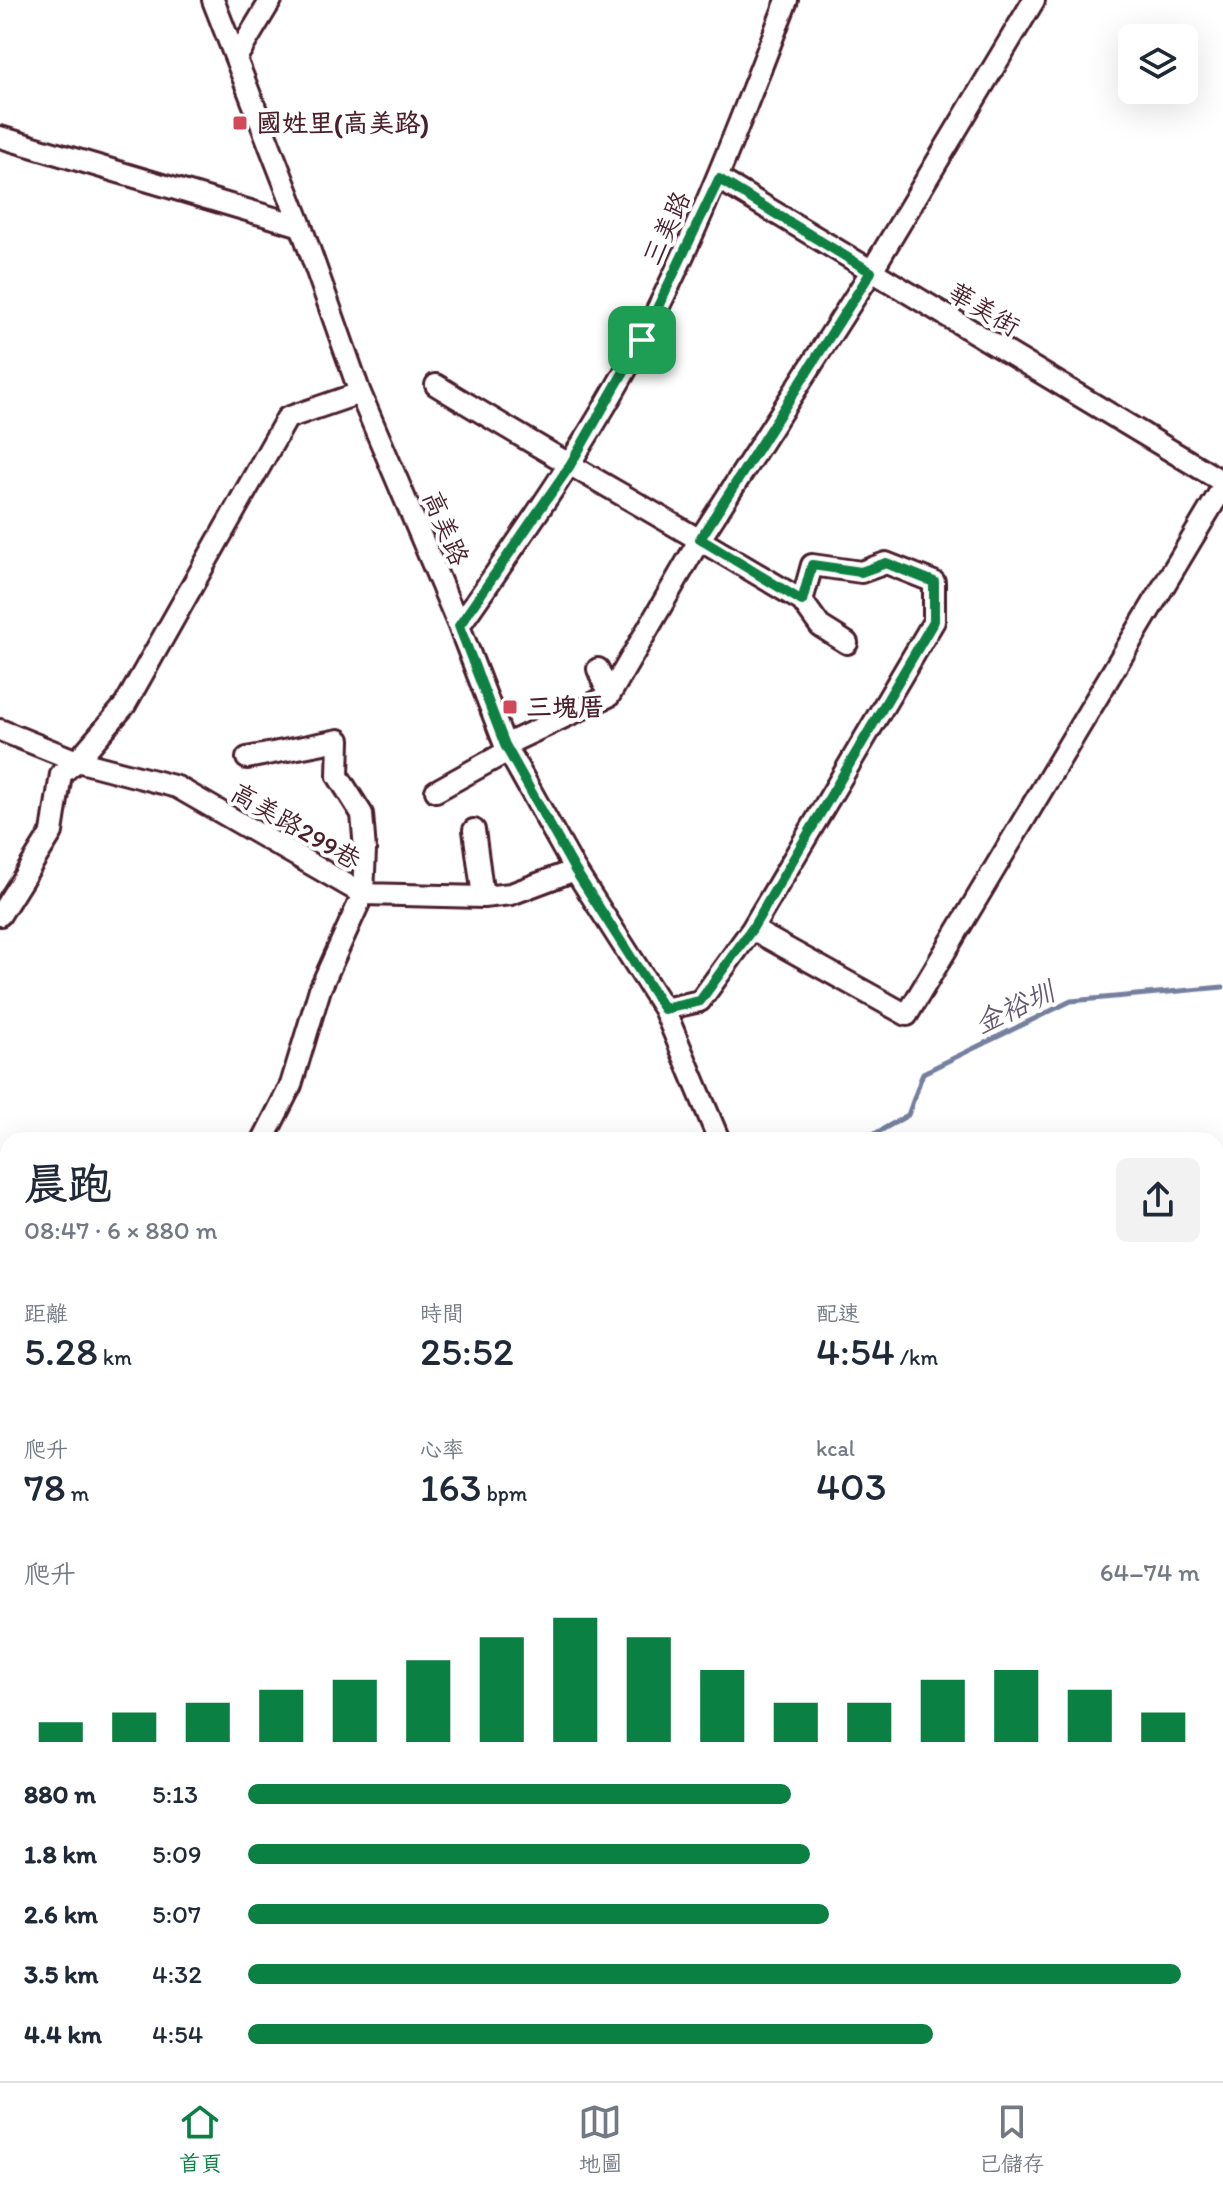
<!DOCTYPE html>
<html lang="zh-TW">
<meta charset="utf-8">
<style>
:root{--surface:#fff;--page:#f2f2f3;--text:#1f2937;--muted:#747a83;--line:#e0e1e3;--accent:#0b8043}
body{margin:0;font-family:Itim,"LXGW WenKai TC",sans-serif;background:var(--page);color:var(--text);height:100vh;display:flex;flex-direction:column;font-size:30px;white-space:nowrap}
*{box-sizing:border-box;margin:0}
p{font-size:26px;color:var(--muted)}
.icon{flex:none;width:44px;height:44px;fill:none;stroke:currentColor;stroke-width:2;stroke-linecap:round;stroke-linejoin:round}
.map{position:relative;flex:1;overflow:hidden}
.sheet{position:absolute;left:0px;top:1132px;width:1224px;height:950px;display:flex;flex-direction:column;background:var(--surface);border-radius:24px 24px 0 0;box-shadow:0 8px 32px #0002}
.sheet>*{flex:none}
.fabs{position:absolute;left:1118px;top:24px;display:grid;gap:16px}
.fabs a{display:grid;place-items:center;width:80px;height:80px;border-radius:12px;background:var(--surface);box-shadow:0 8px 32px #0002;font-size:40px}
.pin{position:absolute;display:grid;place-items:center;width:68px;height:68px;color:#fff;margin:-34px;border-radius:16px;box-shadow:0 4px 12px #0006}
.round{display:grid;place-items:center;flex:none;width:84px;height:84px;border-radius:12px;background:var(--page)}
.headline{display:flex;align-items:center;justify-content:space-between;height:136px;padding:0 24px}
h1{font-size:44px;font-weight:600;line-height:60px}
.metrics{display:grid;grid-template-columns:repeat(3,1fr);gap:12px;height:136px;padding:8px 24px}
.metrics div{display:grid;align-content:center}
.metrics b{font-size:40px;font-weight:600}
.metrics small{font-size:22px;font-weight:400}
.metrics p{font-size:22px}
.chart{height:224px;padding:16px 24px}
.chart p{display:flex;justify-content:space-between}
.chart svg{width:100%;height:144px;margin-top:8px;stroke:var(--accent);stroke-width:6}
ul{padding:0 24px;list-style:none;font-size:26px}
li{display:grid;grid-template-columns:128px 96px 1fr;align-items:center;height:60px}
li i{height:20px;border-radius:10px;background:var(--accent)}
.tab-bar{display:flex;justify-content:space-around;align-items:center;height:112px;border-top:2px solid var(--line);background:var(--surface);font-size:22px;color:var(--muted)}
.tab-bar a{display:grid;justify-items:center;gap:4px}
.tab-bar .selected{color:var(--accent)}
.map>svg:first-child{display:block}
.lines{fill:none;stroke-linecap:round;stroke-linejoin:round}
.stream{stroke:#74809f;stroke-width:5}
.minor-casing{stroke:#4a1f2b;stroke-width:26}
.minor{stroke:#fff;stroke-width:20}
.route-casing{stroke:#fff;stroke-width:16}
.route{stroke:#0b8043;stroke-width:10}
.poi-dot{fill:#d1495b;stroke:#fff;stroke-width:3}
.labels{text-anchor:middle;stroke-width:8;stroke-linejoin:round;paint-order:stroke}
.poi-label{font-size:26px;font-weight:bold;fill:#4a1f2b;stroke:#fff;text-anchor:start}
.street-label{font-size:26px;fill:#4a1f2b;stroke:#fff}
.water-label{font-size:28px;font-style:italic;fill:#62586f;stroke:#fff}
</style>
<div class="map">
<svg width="1223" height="2081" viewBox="0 0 1223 2081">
<rect width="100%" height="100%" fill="#fff"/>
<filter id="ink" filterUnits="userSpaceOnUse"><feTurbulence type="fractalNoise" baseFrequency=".0125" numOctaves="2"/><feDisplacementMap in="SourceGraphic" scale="16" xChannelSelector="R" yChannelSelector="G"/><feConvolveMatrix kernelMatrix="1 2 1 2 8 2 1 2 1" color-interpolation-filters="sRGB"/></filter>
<g filter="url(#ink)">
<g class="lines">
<path class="stream" d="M 864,1140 L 908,1115 L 923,1073 L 1071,1001 L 1223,987
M 0,1599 L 8,1589"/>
<g class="minor-casing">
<path id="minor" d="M 213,0 L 301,226 L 360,393 L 459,626 L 505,745 L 575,870 L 664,1009 L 719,1140
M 236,58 L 271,0
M 0,137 L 301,226
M 719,179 L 1223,482
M 436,385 C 557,459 681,527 802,601 L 812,565 L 861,572 L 886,563 L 934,582 L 934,621 L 752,929 L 700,1001 L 664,1009
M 802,601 L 820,626 L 847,643
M 459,626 C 524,533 589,441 642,340 C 699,230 743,115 787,0
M 598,669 L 609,696
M 0,730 L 77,761 L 177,787 L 363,894 L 483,897 L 511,894 L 575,870
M 505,745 L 609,696 L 700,539 L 871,272 L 1034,0
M 247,758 L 339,740 L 338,776 L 362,814 L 365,850 L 363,894 L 320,989 L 291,1085 L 263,1140
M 436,791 L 508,751
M 474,830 L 483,897
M 0,915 L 52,832 L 61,774 L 77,761 L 125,705 L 287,418 L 360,393
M 752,929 L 907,1015 L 1223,487
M 1216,1322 L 1223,1311
M 0,1396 L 8,1400
M 0,1703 L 8,1689
M 1216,2044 L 1223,2039
M 289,2074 L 300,2081
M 832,2074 L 833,2081
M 263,2081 L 267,2074
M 748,2081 L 752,2074
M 990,2081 L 993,2074
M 1169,2081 L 1172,2074"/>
</g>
<use href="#minor" class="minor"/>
</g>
</g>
<g class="lines" filter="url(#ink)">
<g class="route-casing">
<path id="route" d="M 719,179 L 871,272 L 700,539 L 802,601 L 812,565 L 861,572 L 886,563 L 934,582 L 934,621 L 752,929 L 700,1001 L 664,1009 L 575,870 L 505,745 L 459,626 L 569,467 L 642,340 Z"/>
</g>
<use href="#route" class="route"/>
</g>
<g class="poi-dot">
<rect x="232" y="115" width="16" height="16" rx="4"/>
<rect x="502" y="699" width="16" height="16" rx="4"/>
</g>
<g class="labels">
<g class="poi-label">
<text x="256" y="132">國姓里(高美路)</text>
<text x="526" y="716">三塊厝</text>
</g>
<g class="street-label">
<text transform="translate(666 228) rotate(-65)" y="9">三美路</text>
<text transform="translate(984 309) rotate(31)" y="9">華美街</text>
<text transform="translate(446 528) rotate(67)" y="9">高美路</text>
<text transform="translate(296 826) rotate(30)" y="9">高美路299巷</text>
</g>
<g class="water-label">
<text transform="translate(1014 1007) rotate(-25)" y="10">金裕圳</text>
</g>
</g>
</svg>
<div class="fabs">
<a><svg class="icon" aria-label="layers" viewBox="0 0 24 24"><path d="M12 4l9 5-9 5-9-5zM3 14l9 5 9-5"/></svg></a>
</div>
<div class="pin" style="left:642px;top:340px;background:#1e9e55"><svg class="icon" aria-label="arrive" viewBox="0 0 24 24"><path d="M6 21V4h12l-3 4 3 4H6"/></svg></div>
<section class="sheet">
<div class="headline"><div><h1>晨跑</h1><p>08:47 · 6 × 880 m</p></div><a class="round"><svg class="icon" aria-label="share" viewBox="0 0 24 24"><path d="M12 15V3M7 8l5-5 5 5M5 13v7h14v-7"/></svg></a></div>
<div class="metrics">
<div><p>距離</p><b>5.28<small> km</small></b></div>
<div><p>時間</p><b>25:52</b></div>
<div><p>配速</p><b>4:54<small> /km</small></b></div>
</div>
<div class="metrics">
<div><p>爬升</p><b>78<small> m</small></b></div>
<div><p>心率</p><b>163<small> bpm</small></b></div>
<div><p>kcal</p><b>403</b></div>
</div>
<div class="chart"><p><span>爬升</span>64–74 m</p>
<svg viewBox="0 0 160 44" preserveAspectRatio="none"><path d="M5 44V38M15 44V35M25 44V32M35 44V28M45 44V25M55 44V19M65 44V12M75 44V6M85 44V12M95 44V22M105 44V32M115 44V32M125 44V25M135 44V22M145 44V28M155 44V35"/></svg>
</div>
<ul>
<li><b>880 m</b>5:13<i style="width:57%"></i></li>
<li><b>1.8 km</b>5:09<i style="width:59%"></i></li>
<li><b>2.6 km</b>5:07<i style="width:61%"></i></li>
<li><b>3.5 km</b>4:32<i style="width:98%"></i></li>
<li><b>4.4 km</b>4:54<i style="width:72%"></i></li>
</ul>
</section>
</div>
<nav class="tab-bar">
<a class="selected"><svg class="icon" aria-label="home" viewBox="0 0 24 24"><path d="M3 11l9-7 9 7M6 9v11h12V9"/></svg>首頁</a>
<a><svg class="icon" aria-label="map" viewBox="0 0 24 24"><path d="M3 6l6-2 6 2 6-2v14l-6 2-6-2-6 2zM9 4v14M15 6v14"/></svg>地圖</a>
<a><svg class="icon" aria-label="saved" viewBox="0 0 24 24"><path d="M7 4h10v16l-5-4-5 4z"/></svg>已儲存</a>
</nav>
